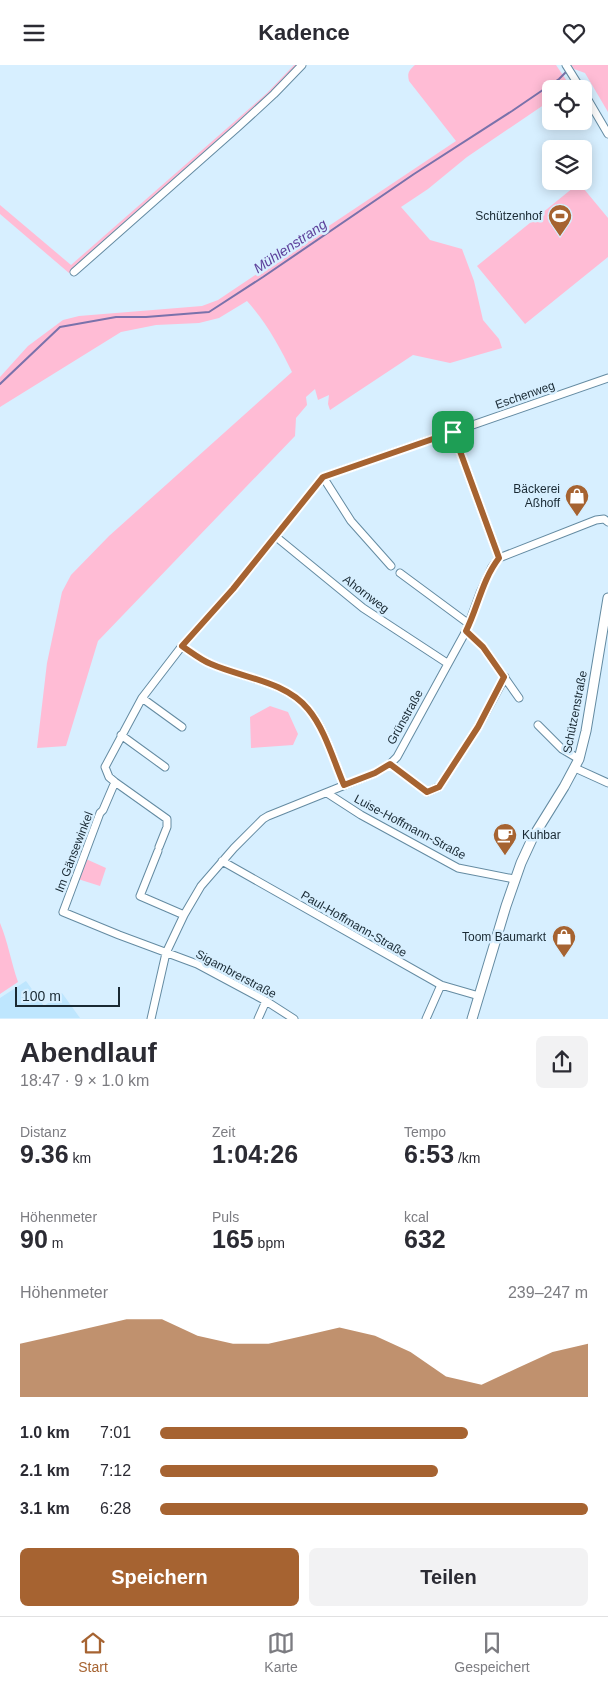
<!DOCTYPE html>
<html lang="de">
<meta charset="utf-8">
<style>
:root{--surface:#fff;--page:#f2f2f3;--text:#2b2b33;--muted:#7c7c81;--line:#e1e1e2;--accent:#a66331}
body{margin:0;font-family:Arial,sans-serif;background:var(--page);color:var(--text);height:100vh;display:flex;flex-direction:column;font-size:19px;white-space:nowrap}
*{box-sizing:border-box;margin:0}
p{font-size:16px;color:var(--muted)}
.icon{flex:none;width:28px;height:28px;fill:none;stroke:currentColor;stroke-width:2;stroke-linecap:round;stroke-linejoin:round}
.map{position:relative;height:954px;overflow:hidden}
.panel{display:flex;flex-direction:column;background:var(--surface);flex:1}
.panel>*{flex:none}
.fabs{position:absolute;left:542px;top:15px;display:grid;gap:10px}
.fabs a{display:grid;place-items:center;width:50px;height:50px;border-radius:8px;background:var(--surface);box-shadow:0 2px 12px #0003;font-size:25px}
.scale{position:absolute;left:15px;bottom:12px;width:105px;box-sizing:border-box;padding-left:5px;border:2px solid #192933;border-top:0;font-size:14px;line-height:18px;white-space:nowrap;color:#192933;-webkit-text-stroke:4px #d7efff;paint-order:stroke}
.pin{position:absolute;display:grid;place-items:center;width:42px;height:42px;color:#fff;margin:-21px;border-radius:10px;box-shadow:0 2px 8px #0006}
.round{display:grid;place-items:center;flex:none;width:52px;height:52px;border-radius:8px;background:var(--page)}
.summary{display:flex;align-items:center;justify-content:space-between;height:85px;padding:0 20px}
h1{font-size:28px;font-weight:600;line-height:38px}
.metrics{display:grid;grid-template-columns:repeat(3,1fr);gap:8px;height:85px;padding:5px 20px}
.metrics div{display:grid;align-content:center}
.metrics b{font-size:25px;font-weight:600}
.metrics small{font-size:14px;font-weight:400}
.metrics p{font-size:14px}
.chart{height:140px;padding:10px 20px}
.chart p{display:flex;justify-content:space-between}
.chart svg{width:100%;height:90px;margin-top:5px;fill:var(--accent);opacity:.7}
.primary-button{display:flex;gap:10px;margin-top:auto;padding:10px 20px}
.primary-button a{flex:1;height:58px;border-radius:8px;background:var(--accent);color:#fff;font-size:20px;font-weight:600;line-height:58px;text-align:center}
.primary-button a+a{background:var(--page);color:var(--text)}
ul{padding:0 20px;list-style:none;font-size:16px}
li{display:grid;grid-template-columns:80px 60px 1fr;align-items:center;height:38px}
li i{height:12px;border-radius:6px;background:var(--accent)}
header{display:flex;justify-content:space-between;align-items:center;height:65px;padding:0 20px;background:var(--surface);font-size:22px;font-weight:600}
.menu{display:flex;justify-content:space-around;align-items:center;height:70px;border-top:1px solid var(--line);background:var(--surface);font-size:14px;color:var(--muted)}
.menu a{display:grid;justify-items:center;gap:2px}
.menu .on{color:var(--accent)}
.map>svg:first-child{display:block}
.built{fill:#bee6fe}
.green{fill:#ffbcd5}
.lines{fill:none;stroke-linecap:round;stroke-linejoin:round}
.stream{stroke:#7a72ab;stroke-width:2}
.minor-casing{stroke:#648ba2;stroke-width:9}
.major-casing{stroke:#648ba2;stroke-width:11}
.minor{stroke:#fff;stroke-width:7}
.major{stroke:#fff;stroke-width:9}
.route-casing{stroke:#fff;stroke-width:10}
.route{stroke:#a66331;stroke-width:6}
.labels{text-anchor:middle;stroke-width:5;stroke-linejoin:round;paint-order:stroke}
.poi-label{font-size:12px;fill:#192933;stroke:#d7efff;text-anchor:end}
.street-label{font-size:12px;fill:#192933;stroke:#d7efff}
.water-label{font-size:14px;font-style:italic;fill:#5d409b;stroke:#d7efff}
</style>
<header><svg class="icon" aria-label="menu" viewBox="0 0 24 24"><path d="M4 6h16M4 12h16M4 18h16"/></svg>Kadence<svg class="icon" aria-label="heart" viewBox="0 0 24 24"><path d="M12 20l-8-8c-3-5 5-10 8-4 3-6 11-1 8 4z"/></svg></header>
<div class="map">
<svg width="608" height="954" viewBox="0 0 608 954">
<rect width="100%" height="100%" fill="#d7efff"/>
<path class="built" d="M 26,916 L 44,941 L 62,928 L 80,953 L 0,953 L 0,933 Z"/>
<path class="green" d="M 294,0 L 299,0 L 283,18 L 69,208 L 0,149 L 0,140 L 71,200 L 267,28 Z
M 415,0 L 556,0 L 571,22 L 568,24 L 551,24 L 551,35 L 467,92 L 428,124 L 401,142 L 430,175 L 462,184 L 474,216 L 483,255 L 499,274 L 502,283 L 450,298 L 413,290 L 330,345 L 328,339 L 329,330 L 318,335 L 315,324 L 306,332 L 307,340 L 296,353 L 295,371 L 98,576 L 66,681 L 37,683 L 47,598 L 62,527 L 71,510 L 109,471 L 292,307 C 280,282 266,257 247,236 L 219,253 L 199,258 L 156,260 L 121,267 L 0,342 L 0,312 L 28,281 L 63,255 L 79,251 L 202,241 L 218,235 L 456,76 L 409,16 C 407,8 409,5 415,0 Z
M 571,0 L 608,0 L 608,47 L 585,8 L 574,4 Z
M 579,118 L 608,153 L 608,192 L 525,259 L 477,201 Z
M 270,641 L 288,647 L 298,669 L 293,680 L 251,683 L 250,652 Z
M 86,794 L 106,803 L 100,821 L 78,814 Z
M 0,858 C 8,877 11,897 18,917 L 0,929 Z"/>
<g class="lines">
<path class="stream" d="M 0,319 L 60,262 L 116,252 L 146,252 L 209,247 L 263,212 L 414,109 L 512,46 L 559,14 L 567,6"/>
<g class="minor-casing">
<path id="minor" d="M 566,0 L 581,24
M 584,28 L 608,69
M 74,207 L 237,63 L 274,29 L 302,0
M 453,367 L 499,493
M 323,412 L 351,456 L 391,501
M 275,471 L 363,543 L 447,598
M 400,508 L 469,559
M 466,566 L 483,582 L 519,633
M 182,581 C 191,587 201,595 211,599 C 243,613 284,616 308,644 C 325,663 334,697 344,720
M 142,633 L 182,662
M 538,660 L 562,684 L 579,694
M 121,670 L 165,702
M 390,699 L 427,727 L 439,722 L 478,662 L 505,612
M 575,703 L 608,718
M 115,717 L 103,745 L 100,748 L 63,847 L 119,870 L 197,899 L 266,936 L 294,954
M 327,728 L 361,750 L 458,803 L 514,814
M 159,782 L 167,762 L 167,754 L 115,717 L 109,712 L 105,702 L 142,633 L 182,581 L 233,524 L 323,412 L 608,313
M 158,786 L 140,831 L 184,850
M 222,796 L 441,920 L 479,931
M 151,954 L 166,888 L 184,850 L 201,821 L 234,783 L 263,754 L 268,751 L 375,708 L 390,699 L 397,692 L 466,566 L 480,528 L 492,502 L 499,493 L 596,455 L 604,454 L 608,457
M 258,954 L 266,936
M 426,954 L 441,920"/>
</g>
<g class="major-casing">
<path id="major" d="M 472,954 L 506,841 L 521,798 L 533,772 L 564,722 L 579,694 L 586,666 L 608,533"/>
</g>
<use href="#minor" class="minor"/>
<use href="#major" class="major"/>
</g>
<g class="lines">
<g class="route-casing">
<path id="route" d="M 453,367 L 499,493 C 482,515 478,542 466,566 L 483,582 L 504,612 L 478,662 L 439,722 L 427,727 L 390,699 L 375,708 L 344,720 C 334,697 325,664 308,644 C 285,616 243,613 211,599 C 201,595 191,587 182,581 L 233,524 L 323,412 Z"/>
</g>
<use href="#route" class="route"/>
</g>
<defs>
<g id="stadium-pin" transform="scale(1.25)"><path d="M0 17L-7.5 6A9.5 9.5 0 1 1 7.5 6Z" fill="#a66331" stroke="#d7efff"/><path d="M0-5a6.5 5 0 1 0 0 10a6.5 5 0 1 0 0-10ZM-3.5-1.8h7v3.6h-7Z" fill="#fff"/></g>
<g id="shop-pin" transform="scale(1.25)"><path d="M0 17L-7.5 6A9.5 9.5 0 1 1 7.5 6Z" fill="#a66331" stroke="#d7efff"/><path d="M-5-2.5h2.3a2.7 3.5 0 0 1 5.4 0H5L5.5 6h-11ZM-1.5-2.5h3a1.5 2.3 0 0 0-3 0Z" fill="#fff"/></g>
<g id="cafe-pin" transform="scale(1.25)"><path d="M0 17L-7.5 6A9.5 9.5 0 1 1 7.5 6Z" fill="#a66331" stroke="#d7efff"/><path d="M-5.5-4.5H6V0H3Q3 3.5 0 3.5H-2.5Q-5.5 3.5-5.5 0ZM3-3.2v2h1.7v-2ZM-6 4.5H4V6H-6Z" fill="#fff"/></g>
</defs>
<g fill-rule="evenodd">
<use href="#stadium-pin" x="560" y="151"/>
<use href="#shop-pin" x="577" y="431"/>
<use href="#cafe-pin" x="505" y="770"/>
<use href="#shop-pin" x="564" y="872"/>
</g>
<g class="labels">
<g class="poi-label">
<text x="542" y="155">Schützenhof</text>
<text x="560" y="428">Bäckerei<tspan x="560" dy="14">Aßhoff</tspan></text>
<text x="522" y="774" text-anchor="start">Kuhbar</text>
<text x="546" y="876">Toom Baumarkt</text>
</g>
<g class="street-label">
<text transform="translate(525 330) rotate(-19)" y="4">Eschenweg</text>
<text transform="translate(366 529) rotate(37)" y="4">Ahornweg</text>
<text transform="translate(575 647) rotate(-79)" y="4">Schützenstraße</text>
<text transform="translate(405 652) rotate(-61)" y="4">Grünstraße</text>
<text transform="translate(410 762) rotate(28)" y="4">Luise-Hoffmann-Straße</text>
<text transform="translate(74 787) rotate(-69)" y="4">Im Gänsewinkel</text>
<text transform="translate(354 859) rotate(30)" y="4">Paul-Hoffmann-Straße</text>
<text transform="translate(236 909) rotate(28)" y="4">Sigambrerstraße</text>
</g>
<g class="water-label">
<text transform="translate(290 181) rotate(-34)" y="5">Mühlenstrang</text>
</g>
</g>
</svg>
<div class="fabs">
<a><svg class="icon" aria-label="locate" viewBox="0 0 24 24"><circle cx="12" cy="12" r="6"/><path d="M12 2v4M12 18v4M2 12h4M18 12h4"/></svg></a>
<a><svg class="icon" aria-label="layers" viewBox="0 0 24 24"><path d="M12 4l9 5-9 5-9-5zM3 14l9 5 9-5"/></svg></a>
</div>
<div class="scale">100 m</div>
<div class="pin" style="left:453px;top:367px;background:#1e9e55"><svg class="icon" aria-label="arrive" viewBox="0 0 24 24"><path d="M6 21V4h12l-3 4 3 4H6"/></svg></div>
</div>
<section class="panel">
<div class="summary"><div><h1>Abendlauf</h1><p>18:47 · 9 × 1.0 km</p></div><a class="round"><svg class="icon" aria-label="share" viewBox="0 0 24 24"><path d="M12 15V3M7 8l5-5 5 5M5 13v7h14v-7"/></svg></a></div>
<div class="metrics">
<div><p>Distanz</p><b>9.36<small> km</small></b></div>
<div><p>Zeit</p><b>1:04:26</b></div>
<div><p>Tempo</p><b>6:53<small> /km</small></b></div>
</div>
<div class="metrics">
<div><p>Höhenmeter</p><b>90<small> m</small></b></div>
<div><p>Puls</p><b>165<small> bpm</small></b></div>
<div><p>kcal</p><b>632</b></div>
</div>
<div class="chart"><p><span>Höhenmeter</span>239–247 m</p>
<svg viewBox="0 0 160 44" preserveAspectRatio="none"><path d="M0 44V18L10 14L20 10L30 6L40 6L50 14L60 18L70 18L80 14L90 10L100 14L110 22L120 34L130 38L140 30L150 22L160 18V44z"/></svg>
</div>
<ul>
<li><b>1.0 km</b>7:01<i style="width:72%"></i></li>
<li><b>2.1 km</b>7:12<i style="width:65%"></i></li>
<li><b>3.1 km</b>6:28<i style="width:100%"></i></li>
</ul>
<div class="primary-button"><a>Speichern</a><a>Teilen</a></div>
</section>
<nav class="menu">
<a class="on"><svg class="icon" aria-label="home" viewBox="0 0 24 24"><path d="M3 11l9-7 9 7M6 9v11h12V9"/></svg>Start</a>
<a><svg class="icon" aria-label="map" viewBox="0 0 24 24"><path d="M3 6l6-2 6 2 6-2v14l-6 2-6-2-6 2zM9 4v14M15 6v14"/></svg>Karte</a>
<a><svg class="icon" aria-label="saved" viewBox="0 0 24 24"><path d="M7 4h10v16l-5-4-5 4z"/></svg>Gespeichert</a>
</nav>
